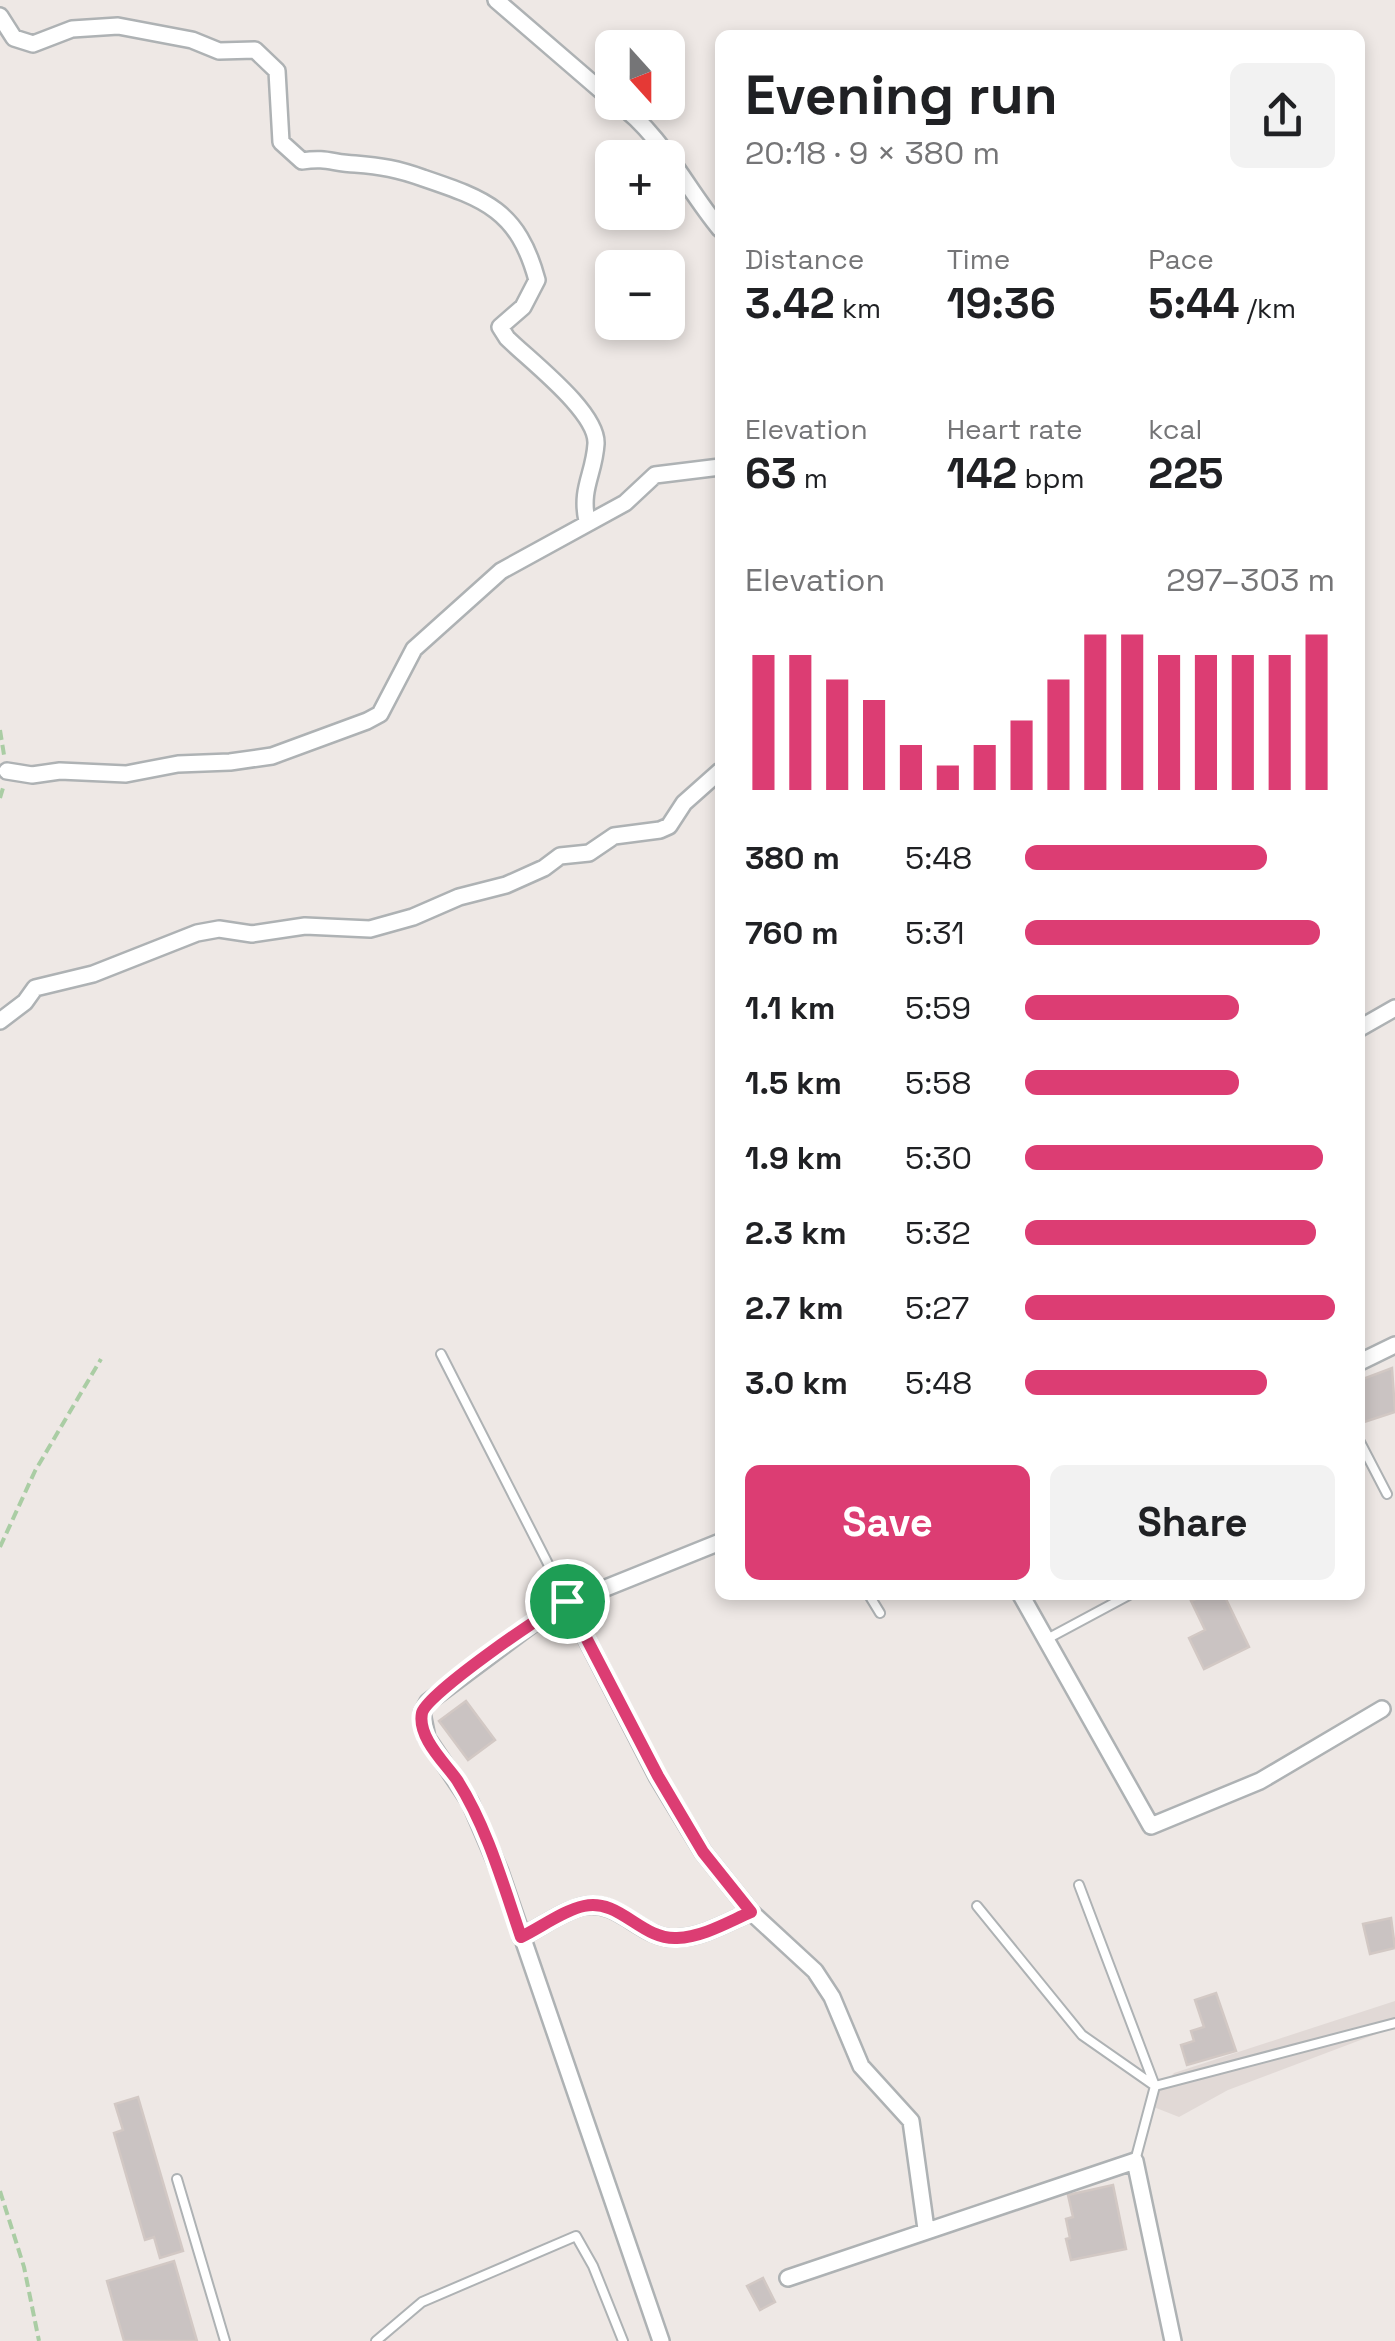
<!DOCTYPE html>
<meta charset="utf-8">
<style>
:root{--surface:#fff;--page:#f2f2f2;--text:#202124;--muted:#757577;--accent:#dc3d73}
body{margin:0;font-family:"Space Grotesk",sans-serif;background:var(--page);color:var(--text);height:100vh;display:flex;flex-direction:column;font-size:38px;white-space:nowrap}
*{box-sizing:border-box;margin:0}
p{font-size:32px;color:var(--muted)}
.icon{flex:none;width:55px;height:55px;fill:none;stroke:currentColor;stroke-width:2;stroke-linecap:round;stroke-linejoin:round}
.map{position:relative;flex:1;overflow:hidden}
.details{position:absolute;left:715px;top:30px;width:650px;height:1570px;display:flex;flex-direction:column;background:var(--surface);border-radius:15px;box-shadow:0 5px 15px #0003}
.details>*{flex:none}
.needle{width:65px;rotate:159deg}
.fabs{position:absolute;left:595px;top:30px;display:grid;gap:20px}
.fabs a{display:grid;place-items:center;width:90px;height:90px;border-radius:15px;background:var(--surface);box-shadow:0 5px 15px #0003;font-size:50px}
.pin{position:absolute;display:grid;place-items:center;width:85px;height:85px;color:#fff;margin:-42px;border:5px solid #fff;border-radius:50%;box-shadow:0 2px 10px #0007}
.round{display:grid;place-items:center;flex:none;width:105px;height:105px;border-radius:15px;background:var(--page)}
.overview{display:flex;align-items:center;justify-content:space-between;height:170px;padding:0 30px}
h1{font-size:55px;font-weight:800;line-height:75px}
.metrics{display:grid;grid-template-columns:repeat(3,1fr);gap:15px;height:170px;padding:10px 30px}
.metrics div{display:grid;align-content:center}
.metrics b{font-size:42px;font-weight:800}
.metrics small{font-size:28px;font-weight:400}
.metrics p{font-size:28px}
.chart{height:280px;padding:20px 30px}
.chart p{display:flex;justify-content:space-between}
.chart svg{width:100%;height:180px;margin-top:10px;stroke:var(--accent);stroke-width:6}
.action{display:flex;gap:20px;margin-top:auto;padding:20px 30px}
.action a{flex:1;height:115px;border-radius:15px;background:var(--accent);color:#fff;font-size:40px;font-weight:800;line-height:115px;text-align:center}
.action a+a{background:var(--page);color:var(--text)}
ul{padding:0 30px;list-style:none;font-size:32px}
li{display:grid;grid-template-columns:160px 120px 1fr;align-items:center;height:75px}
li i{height:25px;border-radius:12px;background:var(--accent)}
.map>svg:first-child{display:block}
.education{fill:#e1d9d6}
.building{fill:#cac3c2;stroke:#d2c8c4;stroke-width:2.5}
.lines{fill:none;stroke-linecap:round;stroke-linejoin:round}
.lane-casing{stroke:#aeb2b4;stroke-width:12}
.street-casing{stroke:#aeb2b4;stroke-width:20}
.path{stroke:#aacda4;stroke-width:4;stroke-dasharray:10 5;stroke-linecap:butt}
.lane{stroke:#fff;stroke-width:8}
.street{stroke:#fff;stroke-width:15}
.route-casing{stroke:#fff;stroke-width:20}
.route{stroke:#dc3d73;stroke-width:12}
</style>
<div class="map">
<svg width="1395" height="2341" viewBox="0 0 1395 2341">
<rect width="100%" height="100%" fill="#eee8e5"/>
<path class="education" d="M 1395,2001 L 1395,2027 L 1228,2090 L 1179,2117 L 1146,2104 L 1174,2073 Z"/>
<path class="building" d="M 1392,1368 L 1395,1412 L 1364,1422 L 1360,1380 Z
M 1205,1595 L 1224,1595 L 1249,1647 L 1204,1669 L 1189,1638 L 1205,1630 L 1191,1601 Z
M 466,1701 L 495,1740 L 468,1760 L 439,1721 Z
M 1391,1918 L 1395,1948 L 1370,1954 L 1363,1924 Z
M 1216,1993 L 1236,2051 L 1187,2065 L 1181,2045 L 1194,2041 L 1191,2031 L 1204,2027 L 1195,2000 Z
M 138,2097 L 183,2251 L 160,2258 L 154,2237 L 145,2240 L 114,2133 L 123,2130 L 115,2104 Z
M 1113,2185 L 1126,2249 L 1071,2260 L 1066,2239 L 1070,2238 L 1066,2219 L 1073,2217 L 1068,2195 Z
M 174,2261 L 197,2341 L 124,2341 L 107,2281 Z
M 763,2278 L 775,2302 L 760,2310 L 747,2286 Z"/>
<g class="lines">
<g class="lane-casing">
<path id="lane" d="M 441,1354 L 567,1601
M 1360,1442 L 1387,1494
M 869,1595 L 880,1613
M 1047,1639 L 1129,1595
M 1079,1885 L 1155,2086 L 1135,2161
M 977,1906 L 1082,2035 L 1155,2086 L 1395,2023
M 177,2179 L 225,2341
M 376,2341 L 422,2302 L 576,2236 L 593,2266 L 623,2341"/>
</g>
<g class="street-casing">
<path id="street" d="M 496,0 L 612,100
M 0,16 L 14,38 L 33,44 L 72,29 L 118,26 L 192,40 L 219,51 L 255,50 L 277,71 L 281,142 L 302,161 C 327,157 332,163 355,164 C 381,166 398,169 423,178 C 485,199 518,210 537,280 L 523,307 L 500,327 L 507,338 C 529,360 598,412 596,444 C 594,475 580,488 587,521
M 616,102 C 662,134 685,187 720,229
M 7,771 L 32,775 L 60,771 L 126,774 L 178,764 L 230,762 L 272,756 L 367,721 L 380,714 L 414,649 L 501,571 L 625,503 L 655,475 L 720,467
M 0,1021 L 25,1002 L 35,988 L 93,974 L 197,933 L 219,929 L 252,934 L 305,926 L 370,929 L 413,917 L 459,897 L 506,885 L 544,868 L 560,856 L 589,853 L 614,836 L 660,830 L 669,826 L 684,803 L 720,771
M 1360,1028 L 1395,1008
M 1360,1362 L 1395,1345
M 1021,1595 L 1151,1826 L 1260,1781 L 1382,1709
M 567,1601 L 657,1776 L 703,1852 L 751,1912 L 815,1971 L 832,1997 L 861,2066 L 911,2121 L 926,2229
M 521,1937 C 540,1928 564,1910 584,1906 C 620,1899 641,1940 677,1938 C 703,1937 728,1922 751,1912
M 788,2278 L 1135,2161 L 1173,2341
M 661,2341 L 500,1872 L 470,1802 L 427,1738 L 422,1713 L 428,1702 L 551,1610 L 720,1542"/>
</g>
<path class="path" d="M 0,730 L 4,755
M 0,798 L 3,788
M 0,1547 L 35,1471 L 101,1359
M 0,2191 L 24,2267 L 39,2341"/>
<use href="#lane" class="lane"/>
<use href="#street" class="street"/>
</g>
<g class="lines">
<g class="route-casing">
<path id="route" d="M 567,1601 L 658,1776 L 703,1852 L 751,1912 C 728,1922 703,1937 677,1938 C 641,1940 620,1898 584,1906 C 564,1910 540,1928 521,1937 C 503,1884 487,1827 457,1780 C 445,1763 417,1737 422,1713 C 426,1694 545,1613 567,1601 Z"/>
</g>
<use href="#route" class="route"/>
</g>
</svg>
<div class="fabs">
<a><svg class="needle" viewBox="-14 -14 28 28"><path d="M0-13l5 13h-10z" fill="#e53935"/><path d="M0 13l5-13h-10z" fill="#757577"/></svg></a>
<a>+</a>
<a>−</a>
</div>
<div class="pin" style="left:567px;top:1601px;background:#1e9e55"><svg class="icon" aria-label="arrive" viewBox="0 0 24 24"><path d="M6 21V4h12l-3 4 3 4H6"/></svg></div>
<section class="details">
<div class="overview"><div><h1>Evening run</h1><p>20:18 · 9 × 380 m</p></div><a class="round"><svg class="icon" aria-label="share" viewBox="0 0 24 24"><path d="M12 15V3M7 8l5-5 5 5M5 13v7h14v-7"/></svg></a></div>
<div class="metrics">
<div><p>Distance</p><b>3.42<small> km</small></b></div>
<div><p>Time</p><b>19:36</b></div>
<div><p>Pace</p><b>5:44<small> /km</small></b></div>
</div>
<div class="metrics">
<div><p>Elevation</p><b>63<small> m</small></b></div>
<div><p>Heart rate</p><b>142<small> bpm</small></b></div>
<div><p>kcal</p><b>225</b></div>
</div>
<div class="chart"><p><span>Elevation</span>297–303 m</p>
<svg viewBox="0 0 160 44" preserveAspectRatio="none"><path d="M5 44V11M15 44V11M25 44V17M35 44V22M45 44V33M55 44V38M65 44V33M75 44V27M85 44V17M95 44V6M105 44V6M115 44V11M125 44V11M135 44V11M145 44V11M155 44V6"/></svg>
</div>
<ul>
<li><b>380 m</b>5:48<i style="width:78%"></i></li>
<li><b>760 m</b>5:31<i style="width:95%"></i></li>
<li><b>1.1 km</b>5:59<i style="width:69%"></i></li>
<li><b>1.5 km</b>5:58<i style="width:69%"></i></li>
<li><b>1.9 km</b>5:30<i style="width:96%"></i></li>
<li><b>2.3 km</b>5:32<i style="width:94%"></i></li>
<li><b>2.7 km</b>5:27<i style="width:100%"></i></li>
<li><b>3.0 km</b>5:48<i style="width:78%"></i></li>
</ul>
<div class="action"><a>Save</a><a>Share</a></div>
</section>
</div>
